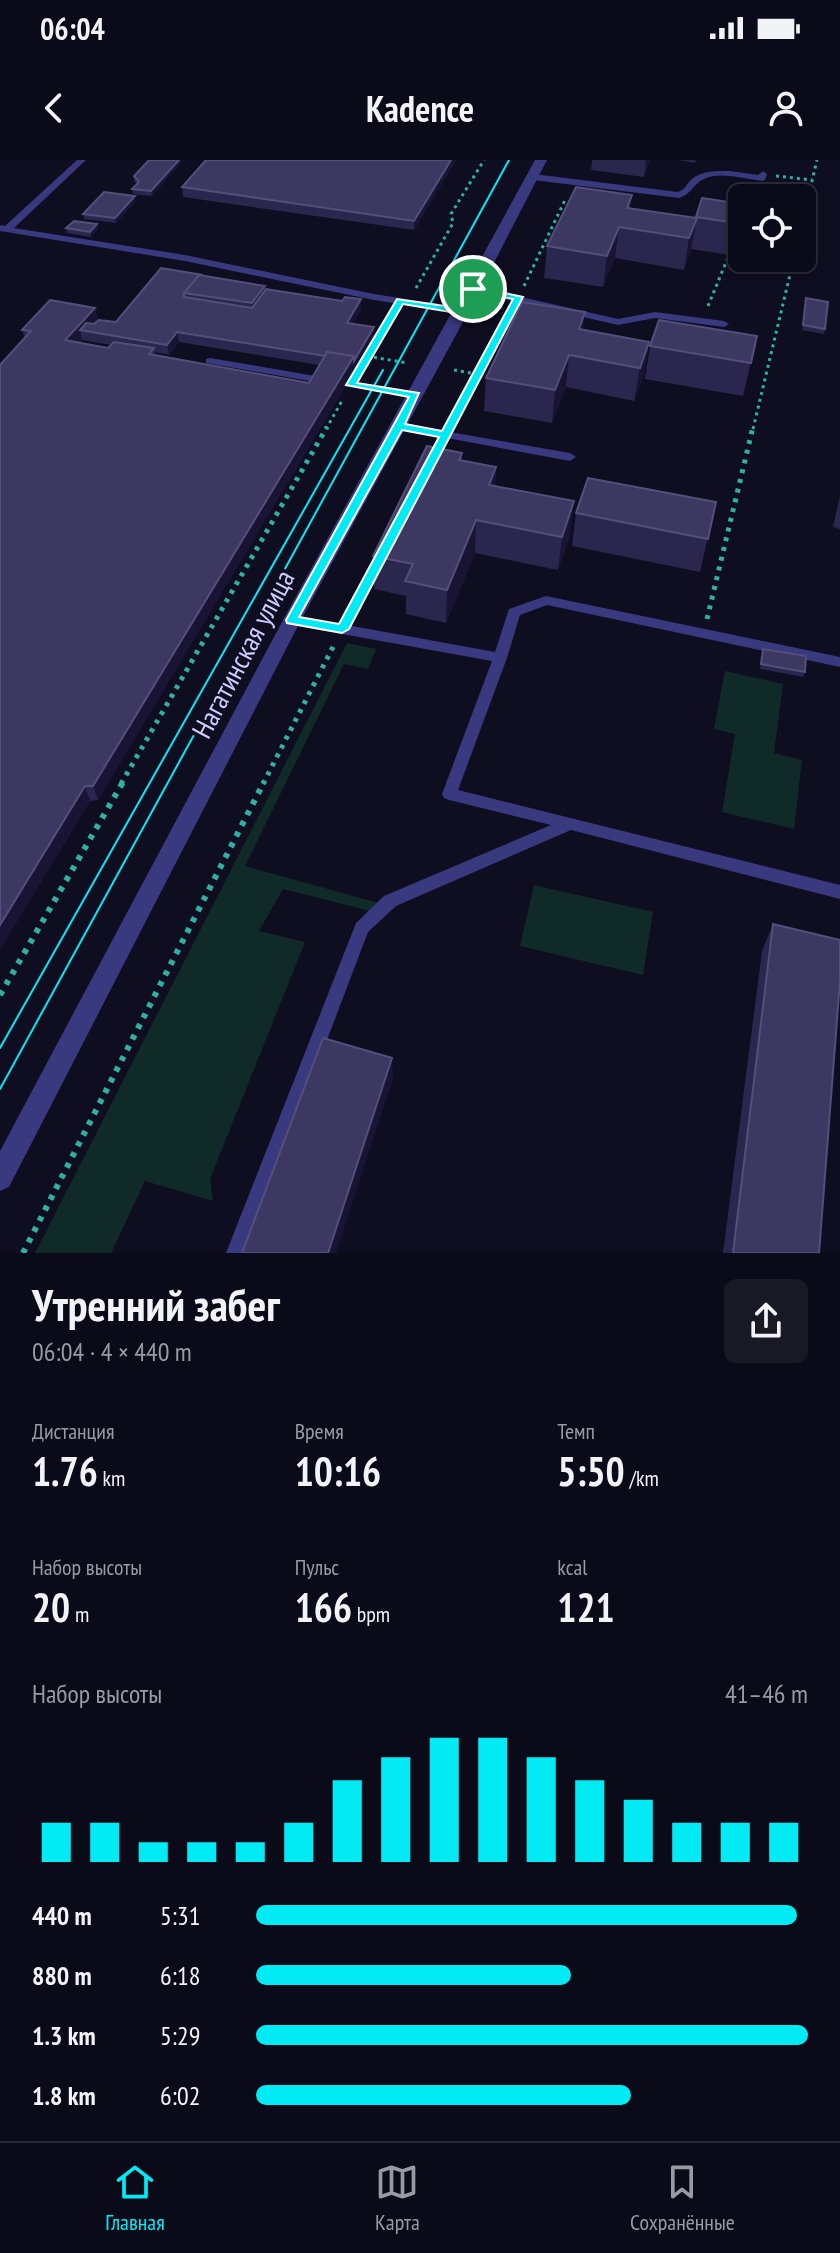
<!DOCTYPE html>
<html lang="ru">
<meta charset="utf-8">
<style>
:root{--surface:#0b0a18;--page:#191825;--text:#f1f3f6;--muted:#9a9aa2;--line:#2b2b37;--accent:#02ebf5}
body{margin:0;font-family:"PT Sans Narrow",sans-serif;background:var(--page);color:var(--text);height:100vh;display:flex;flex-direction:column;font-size:30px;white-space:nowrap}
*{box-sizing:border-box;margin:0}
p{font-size:26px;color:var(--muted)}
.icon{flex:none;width:44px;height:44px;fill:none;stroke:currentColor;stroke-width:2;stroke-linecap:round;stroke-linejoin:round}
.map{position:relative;height:1093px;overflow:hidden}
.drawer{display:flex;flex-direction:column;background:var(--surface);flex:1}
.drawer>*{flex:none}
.buttons{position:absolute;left:728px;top:24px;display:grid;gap:16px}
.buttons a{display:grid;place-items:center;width:88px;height:88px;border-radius:12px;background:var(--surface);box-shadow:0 4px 12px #0003,0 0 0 2px var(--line);font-size:40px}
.pin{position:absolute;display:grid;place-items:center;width:68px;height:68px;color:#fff;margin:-34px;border:4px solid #fff;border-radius:50%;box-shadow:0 2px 8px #0007}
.round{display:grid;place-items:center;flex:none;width:84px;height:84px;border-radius:12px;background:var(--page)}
.summary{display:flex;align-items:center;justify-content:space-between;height:136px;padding:0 32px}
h1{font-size:44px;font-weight:700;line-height:60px}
.stats{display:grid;grid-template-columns:repeat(3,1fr);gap:12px;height:136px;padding:8px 32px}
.stats div{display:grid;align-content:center}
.stats b{font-size:40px;font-weight:700}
.stats small{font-size:22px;font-weight:400}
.stats p{font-size:22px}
.chart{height:224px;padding:16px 32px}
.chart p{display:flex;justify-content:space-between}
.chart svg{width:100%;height:144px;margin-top:8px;stroke:var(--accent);stroke-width:6}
ul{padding:0 32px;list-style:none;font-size:26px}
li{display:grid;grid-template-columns:128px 96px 1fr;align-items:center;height:60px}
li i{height:20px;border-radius:10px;background:var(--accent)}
.status{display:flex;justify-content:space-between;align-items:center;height:56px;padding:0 40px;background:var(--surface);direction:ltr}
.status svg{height:22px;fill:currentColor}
header{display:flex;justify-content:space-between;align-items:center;height:104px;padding:0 32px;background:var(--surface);font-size:36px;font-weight:700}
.tabs{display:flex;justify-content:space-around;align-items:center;height:112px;border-top:2px solid var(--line);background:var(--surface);font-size:22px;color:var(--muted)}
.tabs a{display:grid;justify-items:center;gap:4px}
.tabs .selected{color:var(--accent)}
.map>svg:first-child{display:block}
.green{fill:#102a28}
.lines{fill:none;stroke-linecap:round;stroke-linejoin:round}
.path-far2{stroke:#2eb1a2;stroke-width:3;stroke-dasharray:3 4;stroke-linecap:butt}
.path-far1{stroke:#2eb1a2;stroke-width:5;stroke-dasharray:4 6;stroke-linecap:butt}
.path{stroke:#2eb1a2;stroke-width:6;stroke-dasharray:5 7;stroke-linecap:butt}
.service{fill:#38397f;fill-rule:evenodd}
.tertiary{fill:#38397f;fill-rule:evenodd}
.tram{stroke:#02ebf5;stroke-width:2}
.wall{fill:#2b264e;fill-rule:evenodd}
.shaded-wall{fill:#191434}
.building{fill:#3d3861;stroke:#544f7a;stroke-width:2}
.route{fill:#02ebf5;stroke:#fff;stroke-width:2;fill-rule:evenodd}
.labels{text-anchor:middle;stroke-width:8;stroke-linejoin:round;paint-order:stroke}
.street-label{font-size:28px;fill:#cfcdff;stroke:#0f0d20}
</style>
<div class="status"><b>06:04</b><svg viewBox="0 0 49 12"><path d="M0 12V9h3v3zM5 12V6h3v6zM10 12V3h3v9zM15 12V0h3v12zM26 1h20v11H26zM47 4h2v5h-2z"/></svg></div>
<header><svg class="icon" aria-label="back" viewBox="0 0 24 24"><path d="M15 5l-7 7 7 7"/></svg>Kadence<svg class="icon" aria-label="person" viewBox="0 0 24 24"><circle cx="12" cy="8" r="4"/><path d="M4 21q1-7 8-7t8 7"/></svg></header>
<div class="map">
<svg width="840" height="1093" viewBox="0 0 840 1093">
<rect width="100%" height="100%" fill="#0f0d20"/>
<path class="green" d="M 347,483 L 376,489 L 368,509 L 344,504 L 245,706 L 382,744 L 374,752 L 283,729 L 259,771 L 305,782 L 210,1019 L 213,1041 L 145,1021 L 111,1093 L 35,1093 Z
M 725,511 L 783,524 L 774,593 L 802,600 L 794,669 L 722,652 L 735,574 L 714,569 Z
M 534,725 L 653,752 L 643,815 L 520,786 Z"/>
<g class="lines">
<path class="path-far2" d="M 776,16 L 812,20
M 802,63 L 817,0
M 524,126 L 566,38
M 416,128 L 453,63 L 451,54 L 484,0
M 708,146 L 729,95
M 367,196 L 407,203
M 360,210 L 391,156
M 454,210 L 477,214
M 453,260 L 510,152
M 326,269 L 343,239
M 753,269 L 794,98"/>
<path class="path-far1" d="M 350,455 L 375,407
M 707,459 L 753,267
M 121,624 L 327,267
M 263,624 L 334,485"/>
<path class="path" d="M 0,835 L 123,622
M 23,1093 L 264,622"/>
<path class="service" d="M 77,0 L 86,0 L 14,68 L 185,95 L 374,134 L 462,148 L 467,151 L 462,154 L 374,140 L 185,101 L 0,71 L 0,65 L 5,66 Z
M 730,11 L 758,15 L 763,11 L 767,14 L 765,20 L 762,21 C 745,19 720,11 704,19 C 692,25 693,33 679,38 L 533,20 L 529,17 L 533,14 L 678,32 C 686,29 686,24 692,19 C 703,10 718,11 730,11 Z
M 473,126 L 618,159 L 655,152 L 724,161 L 729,164 L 724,167 L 655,158 L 618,165 L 470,131 L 470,127 Z
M 210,198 L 321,217 L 326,220 L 321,223 L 206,203 L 206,199 Z
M 347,221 L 415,232 L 420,235 L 415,238 L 343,226 L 343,222 Z
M 398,263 L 570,293 L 576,297 L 570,301 L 394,268 L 394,264 Z
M 546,436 L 840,497 L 840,507 L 547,445 L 520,455 L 507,498 L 458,630 L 840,725 L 840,739 L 571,670 L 396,746 L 368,772 L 246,1093 L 226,1093 L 356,763 L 384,736 L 551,665 L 449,640 L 444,638 L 442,634 L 492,501 L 292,465 L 285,460 L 292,455 L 495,492 L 509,449 Z"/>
<path class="tertiary" d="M 535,0 L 547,0 L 469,151 L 301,460 L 9,1027 L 0,1031 L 0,991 L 283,460 Z"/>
<path class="tram" d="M 0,888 L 383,210
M 0,929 L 509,0"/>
</g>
<path class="wall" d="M 149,0 L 152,36 L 133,34 L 132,29 L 137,24 L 134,21 L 134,16 Z
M 456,0 L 414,70 L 183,37 L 182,27 Z
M 592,0 L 650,0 L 644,17 L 591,10 Z
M 678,0 L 696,0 L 695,3 Z
M 632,35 L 630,48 L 696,58 L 742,44 L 742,97 L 691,89 L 684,110 L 615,98 L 603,127 L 544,118 L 547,86 Z
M 136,41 L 116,63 L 84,59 L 83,54 Z
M 97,64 L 98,69 L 91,77 L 67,73 L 66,68 Z
M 750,98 L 771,98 L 770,101 Z
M 203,116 L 265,126 L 266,130 L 342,141 L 361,139 L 361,149 L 353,164 L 374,177 L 98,640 L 90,641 L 0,789 L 25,178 L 22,170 L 95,148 L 98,161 L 116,162 ZM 82,180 L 111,185 L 108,188 L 80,183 ZM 179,182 L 319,205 L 309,223 L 155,195 L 155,192 L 169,195 Z
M 806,138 L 825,169 L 824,174 L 802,170 Z
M 583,170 L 649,182 L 644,215 L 634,241 L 566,227 L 552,263 L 484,251 L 486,218 Z
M 757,176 L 743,236 L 645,219 L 650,186 Z
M 462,293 L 462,300 L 496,307 L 495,326 L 570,375 L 558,410 L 475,393 L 446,463 L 406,454 L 406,436 L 374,429 L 373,396 Z
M 840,336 L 840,369 L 833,367 Z
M 716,342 L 700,412 L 572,386 L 576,353 Z
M 763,489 L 805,512 L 803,517 L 760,509 Z
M 773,764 L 819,1093 L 723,1093 L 762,791 Z"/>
<path class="shaded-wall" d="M 179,0 L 184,0 L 152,36 L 151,31 Z
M 451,0 L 456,0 L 414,70 L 414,61 Z
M 646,0 L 650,0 L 644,17 Z
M 135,36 L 136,41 L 116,63 L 115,58 Z
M 697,58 L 691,89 L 684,110 L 689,78 Z
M 97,64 L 98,69 L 91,77 L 90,72 Z
M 619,67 L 615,98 L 603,127 L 607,96 Z
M 265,126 L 267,140 L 254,158 L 252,143 Z
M 361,139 L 361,149 L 348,173 L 347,163 Z
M 95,148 L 98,162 L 80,170 L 82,180 L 69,195 L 65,180 Z
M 585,152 L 582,185 L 579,169 Z
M 374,167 L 374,177 L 355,211 L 98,640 L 93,626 L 354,196 Z
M 177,172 L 179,182 L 169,195 L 167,185 Z
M 649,182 L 644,215 L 634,241 L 640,208 Z
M 569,195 L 566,227 L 552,263 L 555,230 Z
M 496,307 L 494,340 L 489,325 Z
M 574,341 L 570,375 L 558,410 L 562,377 Z
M 476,360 L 475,393 L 446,463 L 447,430 Z
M 85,626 L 90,641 L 0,789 L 0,765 Z
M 392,898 L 393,919 L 336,1093 L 328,1093 Z"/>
<path class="building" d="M 149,0 L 179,0 L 151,31 L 132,29 L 139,22 L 134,16 Z
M 206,0 L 451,0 L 414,61 L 182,27 Z
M 576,27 L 632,35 L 627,48 L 697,58 L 689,78 L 619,67 L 607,96 L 547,86 Z
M 104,32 L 135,36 L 115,58 L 83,54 Z
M 702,38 L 742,44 L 742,64 L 696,57 Z
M 74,61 L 97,64 L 90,72 L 66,68 Z
M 161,108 L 203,115 L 199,115 L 184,133 L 184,137 L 252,148 L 266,129 L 342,141 L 345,137 L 361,139 L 347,163 L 374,167 L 354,201 L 354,196 L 327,192 L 325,196 L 177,172 L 167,185 L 80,170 L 86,163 L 94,164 L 99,160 L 116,162 Z
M 199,115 L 265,126 L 252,143 L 184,133 Z
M 806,138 L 828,142 L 825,169 L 803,165 Z
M 50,140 L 95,148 L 65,180 L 108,188 L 114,182 L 154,188 L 149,194 L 309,223 L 327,192 L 354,196 L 93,626 L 85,626 L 0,765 L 0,205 L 31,171 L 22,170 Z
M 522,142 L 585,152 L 579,169 L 649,182 L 640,208 L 569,195 L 555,230 L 486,218 Z
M 659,160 L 757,176 L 751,203 L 650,186 Z
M 427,286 L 462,293 L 459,300 L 496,307 L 489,325 L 574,341 L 562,377 L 476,360 L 447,430 L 405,421 L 413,404 L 373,396 Z
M 588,318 L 716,342 L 708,379 L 576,353 Z
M 763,489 L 806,496 L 805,512 L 761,504 Z
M 773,764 L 840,780 L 840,821 L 819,1093 L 733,1093 Z
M 323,878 L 392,898 L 328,1093 L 242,1093 Z"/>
<path class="route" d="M 473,126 L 523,137 L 349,469 L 342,473 L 287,463 L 286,460 L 409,237 L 346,225 L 397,139 L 459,148 ZM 476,132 L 513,139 L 442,271 L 405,264 L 419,233 L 357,223 L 403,144 L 462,154 ZM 402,270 L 439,277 L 339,464 L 299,457 Z"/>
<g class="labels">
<g class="street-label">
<text transform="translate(243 494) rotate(-62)" y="10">Нагатинская улица</text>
</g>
</g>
</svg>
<div class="buttons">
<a><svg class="icon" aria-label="locate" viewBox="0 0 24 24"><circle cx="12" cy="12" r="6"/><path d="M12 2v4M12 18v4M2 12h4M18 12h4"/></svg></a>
</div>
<div class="pin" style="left:473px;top:129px;background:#1e9e55"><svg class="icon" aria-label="arrive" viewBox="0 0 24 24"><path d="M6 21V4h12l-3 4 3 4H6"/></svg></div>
</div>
<section class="drawer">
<div class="summary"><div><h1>Утренний забег</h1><p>06:04 · 4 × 440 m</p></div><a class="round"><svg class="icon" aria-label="share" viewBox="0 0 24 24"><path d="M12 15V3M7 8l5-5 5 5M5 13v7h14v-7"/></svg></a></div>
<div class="stats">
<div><p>Дистанция</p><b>1.76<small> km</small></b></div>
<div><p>Время</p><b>10:16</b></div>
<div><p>Темп</p><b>5:50<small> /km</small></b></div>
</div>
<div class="stats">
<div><p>Набор высоты</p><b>20<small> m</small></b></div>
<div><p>Пульс</p><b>166<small> bpm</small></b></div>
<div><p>kcal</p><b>121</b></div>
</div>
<div class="chart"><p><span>Набор высоты</span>41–46 m</p>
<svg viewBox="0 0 160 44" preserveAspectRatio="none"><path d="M5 44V32M15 44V32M25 44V38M35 44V38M45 44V38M55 44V32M65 44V19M75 44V12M85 44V6M95 44V6M105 44V12M115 44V19M125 44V25M135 44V32M145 44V32M155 44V32"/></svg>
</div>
<ul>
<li><b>440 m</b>5:31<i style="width:98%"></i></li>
<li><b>880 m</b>6:18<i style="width:57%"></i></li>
<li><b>1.3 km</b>5:29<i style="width:100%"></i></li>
<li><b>1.8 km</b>6:02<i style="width:68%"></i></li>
</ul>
</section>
<nav class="tabs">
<a class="selected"><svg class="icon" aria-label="home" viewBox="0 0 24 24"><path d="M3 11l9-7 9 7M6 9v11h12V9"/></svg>Главная</a>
<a><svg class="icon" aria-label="map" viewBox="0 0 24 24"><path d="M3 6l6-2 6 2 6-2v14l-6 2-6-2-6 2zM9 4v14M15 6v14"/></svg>Карта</a>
<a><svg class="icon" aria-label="saved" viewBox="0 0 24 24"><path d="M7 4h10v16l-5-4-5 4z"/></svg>Сохранённые</a>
</nav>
